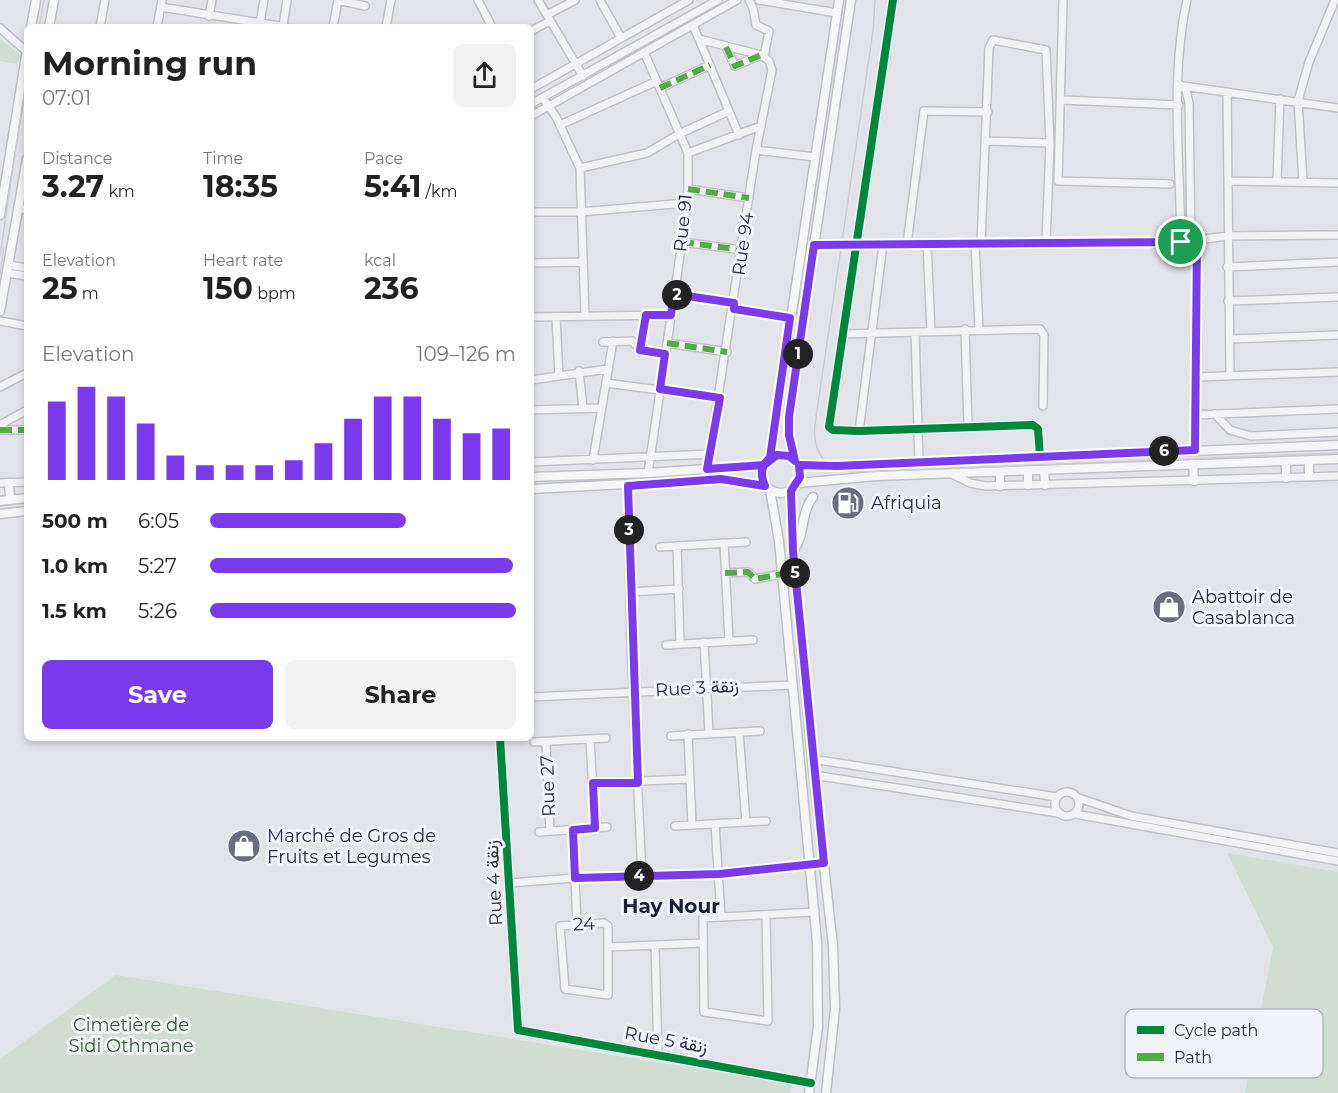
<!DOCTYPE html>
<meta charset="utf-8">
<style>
:root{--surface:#fff;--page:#f2f2f2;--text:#222;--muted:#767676;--accent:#7c3aed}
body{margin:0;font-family:Montserrat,Vazirmatn,sans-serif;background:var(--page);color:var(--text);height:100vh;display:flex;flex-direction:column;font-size:22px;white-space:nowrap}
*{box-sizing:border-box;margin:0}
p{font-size:20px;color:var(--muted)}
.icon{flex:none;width:33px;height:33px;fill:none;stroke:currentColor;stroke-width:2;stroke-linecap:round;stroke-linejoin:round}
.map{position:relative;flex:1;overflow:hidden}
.side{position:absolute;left:24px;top:24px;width:510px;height:717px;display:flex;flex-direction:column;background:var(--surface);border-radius:9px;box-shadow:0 3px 9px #0003}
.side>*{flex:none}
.pin{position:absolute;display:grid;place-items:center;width:51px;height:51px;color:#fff;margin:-26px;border:3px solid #fff;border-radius:50%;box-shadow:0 2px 6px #0007}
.km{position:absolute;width:30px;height:30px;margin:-15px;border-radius:50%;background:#222;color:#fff;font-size:16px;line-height:30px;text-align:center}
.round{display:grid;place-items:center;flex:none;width:63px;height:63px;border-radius:9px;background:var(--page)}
.summary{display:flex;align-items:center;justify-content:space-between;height:102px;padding:0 18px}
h1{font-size:33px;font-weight:700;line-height:45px}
.stats{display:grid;grid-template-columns:repeat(3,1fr);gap:9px;height:102px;padding:6px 18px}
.stats div{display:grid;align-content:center}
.stats b{font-size:30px;font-weight:700}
.stats small{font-size:16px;font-weight:400}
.stats p{font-size:16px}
.chart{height:168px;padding:12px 18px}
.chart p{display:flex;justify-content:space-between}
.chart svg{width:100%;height:108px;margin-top:6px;stroke:var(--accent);stroke-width:6}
.button{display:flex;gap:12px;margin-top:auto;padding:12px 18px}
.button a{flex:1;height:69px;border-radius:9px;background:var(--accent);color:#fff;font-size:24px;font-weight:700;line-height:69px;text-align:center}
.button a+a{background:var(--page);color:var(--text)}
ul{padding:0 18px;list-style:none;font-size:20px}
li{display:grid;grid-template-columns:96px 72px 1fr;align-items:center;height:45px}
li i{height:15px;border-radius:8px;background:var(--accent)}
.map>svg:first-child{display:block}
.green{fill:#d1dcd3}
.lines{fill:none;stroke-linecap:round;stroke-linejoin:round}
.minor-casing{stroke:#c1c2c7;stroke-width:10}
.major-casing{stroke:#bfc1c6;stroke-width:11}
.minor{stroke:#f3f3f5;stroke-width:7}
.major{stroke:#f6f6f7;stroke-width:8}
.tram{stroke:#cccdd0;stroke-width:1.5}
.quiet{stroke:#53ab47;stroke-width:6;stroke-dasharray:12 6;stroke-linecap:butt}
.cycleway-casing{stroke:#f1f3f8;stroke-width:11}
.cycleway{stroke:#00873e;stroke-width:8}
.route-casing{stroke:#fff;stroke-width:12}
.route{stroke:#7c3aed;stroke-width:8}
.labels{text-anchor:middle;stroke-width:6;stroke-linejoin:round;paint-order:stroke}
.street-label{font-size:18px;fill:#282d44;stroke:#f1f3f8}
.poi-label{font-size:18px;fill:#282d44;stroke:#f1f3f8;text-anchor:start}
.park-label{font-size:18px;fill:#356134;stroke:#f1f3f8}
.neighbourhood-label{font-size:20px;font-weight:bold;fill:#1a1f35;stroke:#f1f3f8}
.key{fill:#f1f3f8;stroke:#b5b8c2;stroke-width:1.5}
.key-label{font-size:16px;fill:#282d44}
</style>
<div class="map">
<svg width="1338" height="1093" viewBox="0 0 1338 1093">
<rect width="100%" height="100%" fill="#e3e4e9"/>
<path class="green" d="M 0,39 L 21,55 L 17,64 L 0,61 Z
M 1227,853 L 1338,872 L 1338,1093 L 1245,1093 L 1273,947 Z
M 116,975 L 792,1084 L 790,1093 L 0,1093 L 0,1059 Z"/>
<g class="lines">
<g class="minor-casing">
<path id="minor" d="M 338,0 L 365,6
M 478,0 L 492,27
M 538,0 L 583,76
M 600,0 L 621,38
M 749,0 L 753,8 L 756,25 L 769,31 L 764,57
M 759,0 L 837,13
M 893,0 L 829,427 L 833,430 L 859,431 L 1033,425 L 1038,429 L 1040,456
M 1063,0 L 1058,181 L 1170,184
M 161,7 L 286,27
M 547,15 L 575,0
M 209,16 L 212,0
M 260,23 L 264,0
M 693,25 L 739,135
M 283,26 L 287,0
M 100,27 L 105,0
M 157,27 L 162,0
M 333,27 L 338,0
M 386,27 L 391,0
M 0,28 L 27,52
M 531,31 L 550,21
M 699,39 L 761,55 L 769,61 L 772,70 L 756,150 L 707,469
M 726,47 L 735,66 L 761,55
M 644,52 L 688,153 L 688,189 L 682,242 L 648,473
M 1178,83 L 1186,90 L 1189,103 L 1191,240
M 1183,86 L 1338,108
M 660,88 L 710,65
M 531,89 L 689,0
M 1227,92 L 1230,375
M 543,98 L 556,117 L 580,168 L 585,315
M 1062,100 L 1179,105
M 531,104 L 718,0
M 531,116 L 737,0
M 560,125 L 657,81
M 986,141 L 1050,143
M 756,150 L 815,157
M 688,153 L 761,126
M 580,168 L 647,153 L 679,134 L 729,111
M 1229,181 L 1338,183
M 1277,181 L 1280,99
M 1303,181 L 1298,101 L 1309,62 L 1335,0
M 688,189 L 749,198
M 18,208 L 27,210
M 531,212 L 580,212 L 686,203
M 1197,240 L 1228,236 L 1338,235
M 682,242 L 742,250
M 1181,242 C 1180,163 1170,77 1187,0
M 975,243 L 979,329
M 981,243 L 989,48 L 993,40 L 1046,50 L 1050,143 L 1046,243
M 907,244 L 924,111 L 988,112
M 927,244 L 931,331
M 814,245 L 1197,240 L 1195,450
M 531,263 L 582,262
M 9,265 L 27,268
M 1227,267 L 1338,262
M 7,273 L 27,276
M 674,294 L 734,303
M 1228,301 L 1338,297
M 734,309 L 790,318
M 531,317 L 671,315
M 556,317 L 559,376
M 0,321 L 27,326
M 965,329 L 968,426
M 915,332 L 919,462
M 843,334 L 1040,329 L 1044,335 L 1043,406
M 1230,339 L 1338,335
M 603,342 L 632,341 L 641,350 L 665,354
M 667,343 L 727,352
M 641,350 L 646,315
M 579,371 L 583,408
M 1195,377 L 1338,372
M 531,380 L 608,369
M 606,383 L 720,398
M 0,387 L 27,373
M 531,410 L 601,408
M 1215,414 L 1230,430 L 1251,436 L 1338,432
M 1195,415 L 1338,409
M 0,425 L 27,410
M 0,430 L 27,430
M 859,431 L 883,245
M 593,460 L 613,341
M 531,462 L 711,454
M 952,474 L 970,483 L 986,486 L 1338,476
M 0,483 L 27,482
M 628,486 L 631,644 L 642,876
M 724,543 L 729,641
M 677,546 L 680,644
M 660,547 L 746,542
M 725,573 L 748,572 L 755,579 L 782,574
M 630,592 L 679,589
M 704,642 L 709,733
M 666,645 L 753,640
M 531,697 L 792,685
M 739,732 L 746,822
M 688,734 L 692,825
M 671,736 L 760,731
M 500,738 L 518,1030 L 811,1083
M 590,739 L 595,828
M 534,742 L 606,738
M 546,742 L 550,831
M 812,759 L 1057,797
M 813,775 L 1058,813
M 593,783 L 690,779
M1055 804a12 12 0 1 1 24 0a12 12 0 1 1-24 0Z
M 1079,798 L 1131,816 L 1338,853
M 1075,814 L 1338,861
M 715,824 L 721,916
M 675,826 L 766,821
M 573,830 L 577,924
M 539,832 L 607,827
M 509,883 L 575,878 L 719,874 L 824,863
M 766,915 L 768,1021 L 704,1012 L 703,918 L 815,912
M 604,923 L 608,926 L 608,995 L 565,989 L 560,926 Z
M 655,945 L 658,1054
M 609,947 L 703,943"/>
</g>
<g class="major-casing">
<path id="major" d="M 31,27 L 36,0
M 49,27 L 54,0
M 0,215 L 27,50
M 0,311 L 27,159
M762 474a19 19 0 1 1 38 0a19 19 0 1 1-38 0Z
M 770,458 L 839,0
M 795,461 L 789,435 L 789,412 L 851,0
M 1286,461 L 1286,478
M 1193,464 L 1194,481
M 799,465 L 837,466 L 1338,445
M 1028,471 L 1028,485
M 1044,471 L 1045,485
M 1000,472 L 1000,486
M 1309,476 L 1309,460
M 531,477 L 648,473 L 764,465
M 9,483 L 10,498
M 798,483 L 876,476 L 1338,459
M 531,489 L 721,479 L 765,486
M 770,490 L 779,541 L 817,942 L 818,1027 L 809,1093
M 791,491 L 793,551 L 812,759 L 833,946 L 835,1009 L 826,1093
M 0,501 L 27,498
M 0,514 L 27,511
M 793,551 C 806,534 800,513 813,497"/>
</g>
<use href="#minor" class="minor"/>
<use href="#major" class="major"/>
<path class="tram" d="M 875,0 L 873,31 L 815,424 C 812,456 827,471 858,472 L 1338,453
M 39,27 L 44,0
M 0,256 L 27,74
M 0,275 L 4,248"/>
<path class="quiet" d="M 726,47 L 735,66 L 761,55
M 660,88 L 710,65
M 688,189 L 749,198
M 682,242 L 742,250
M 667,343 L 727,352
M 0,430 L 27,430
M 725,573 L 748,572 L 755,579 L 782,574"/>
<g class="cycleway-casing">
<path id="cycleway" d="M 893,0 L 829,427 L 833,430 L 859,431 L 1033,425 L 1038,429 L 1040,456
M 814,245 L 1197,240 L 1195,450
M 500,738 L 518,1030 L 811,1083"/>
</g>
<use href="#cycleway" class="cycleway"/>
</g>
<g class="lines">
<g class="route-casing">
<path id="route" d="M 1181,242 L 814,245 L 789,417 L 789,435 L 795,461 L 789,456 L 777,455 L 764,465 L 707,469 L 720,398 L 660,389 L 665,354 L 640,350 L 646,315 L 671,315 L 674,294 L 734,303 L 734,309 L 790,318 L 770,458 C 761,465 760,475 765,486 L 721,479 L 628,486 L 638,783 L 593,783 L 595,828 L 573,830 L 575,878 L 719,874 L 824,863 L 793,551 L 791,491 L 800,477 L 799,465 L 837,466 L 1195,450 L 1197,240 L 1181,242"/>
</g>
<use href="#route" class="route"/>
</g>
<defs>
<g id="fuel-disc" transform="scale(1.725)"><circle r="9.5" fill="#696d7e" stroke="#f1f3f8"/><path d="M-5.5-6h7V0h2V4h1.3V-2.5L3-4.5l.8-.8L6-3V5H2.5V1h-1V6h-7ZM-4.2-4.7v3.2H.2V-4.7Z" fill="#fff"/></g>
<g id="shop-disc" transform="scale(1.725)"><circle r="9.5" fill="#696d7e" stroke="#f1f3f8"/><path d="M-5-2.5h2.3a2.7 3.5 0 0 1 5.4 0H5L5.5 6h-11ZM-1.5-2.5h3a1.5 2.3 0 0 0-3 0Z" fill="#fff"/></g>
</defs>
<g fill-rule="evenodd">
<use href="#fuel-disc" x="848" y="503"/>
<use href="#shop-disc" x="1169" y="607"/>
<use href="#shop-disc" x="244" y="846"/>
</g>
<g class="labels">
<g class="street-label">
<text transform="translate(683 223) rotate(-84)" y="6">Rue 91</text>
<text transform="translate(743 244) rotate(-82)" y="6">Rue 94</text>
<text transform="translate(697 688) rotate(-3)" y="6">Rue 3 زنقة</text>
<text transform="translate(548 786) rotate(-92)" y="6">Rue 27</text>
<text transform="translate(494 883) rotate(-93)" y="6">Rue 4 زنقة</text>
<text transform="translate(584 924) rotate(-2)" y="6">24</text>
<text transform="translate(666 1040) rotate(10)" y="6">Rue 5 زنقة</text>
</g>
<g class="poi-label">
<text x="871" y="509">Afriquia</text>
<text x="1192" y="603">Abattoir de<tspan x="1192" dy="21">Casablanca</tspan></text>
<text x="267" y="842">Marché de Gros de<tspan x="267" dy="21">Fruits et Legumes</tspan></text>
</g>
<g class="park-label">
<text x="131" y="1031">Cimetière de<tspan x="131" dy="21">Sidi Othmane</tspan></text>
</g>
<g class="neighbourhood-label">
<text x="671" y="913">Hay Nour</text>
</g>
</g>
<rect x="1125" y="1009" width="198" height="69" rx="9" class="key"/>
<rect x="1137" y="1026" width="27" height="8" fill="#00873e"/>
<rect x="1137" y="1053" width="27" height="8" fill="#53ab47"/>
<g class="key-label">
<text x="1174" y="1036">Cycle path</text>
<text x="1174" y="1063">Path</text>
</g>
</svg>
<div class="pin" style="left:1181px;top:242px;background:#1e9e55"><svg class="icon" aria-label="arrive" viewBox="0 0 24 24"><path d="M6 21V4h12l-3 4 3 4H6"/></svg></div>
<b class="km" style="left:798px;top:354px">1</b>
<b class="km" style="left:677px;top:295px">2</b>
<b class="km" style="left:629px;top:530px">3</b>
<b class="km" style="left:639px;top:876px">4</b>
<b class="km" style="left:795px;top:573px">5</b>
<b class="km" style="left:1164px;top:451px">6</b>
<section class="side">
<div class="summary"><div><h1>Morning run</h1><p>07:01</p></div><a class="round"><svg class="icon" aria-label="share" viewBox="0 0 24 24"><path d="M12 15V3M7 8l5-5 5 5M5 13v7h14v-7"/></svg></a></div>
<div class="stats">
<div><p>Distance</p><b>3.27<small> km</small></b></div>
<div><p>Time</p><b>18:35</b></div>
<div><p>Pace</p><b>5:41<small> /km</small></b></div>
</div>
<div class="stats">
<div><p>Elevation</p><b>25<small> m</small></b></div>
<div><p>Heart rate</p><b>150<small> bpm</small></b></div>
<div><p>kcal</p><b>236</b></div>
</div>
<div class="chart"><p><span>Elevation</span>109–126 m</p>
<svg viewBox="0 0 160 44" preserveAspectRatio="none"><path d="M5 44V12M15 44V6M25 44V10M35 44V21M45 44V34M55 44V38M65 44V38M75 44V38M85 44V36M95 44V29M105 44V19M115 44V10M125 44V10M135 44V19M145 44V25M155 44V23"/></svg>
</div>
<ul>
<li><b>500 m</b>6:05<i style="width:64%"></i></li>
<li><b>1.0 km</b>5:27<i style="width:99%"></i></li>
<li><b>1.5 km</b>5:26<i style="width:100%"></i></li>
</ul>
<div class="button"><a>Save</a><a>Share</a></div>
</section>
</div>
